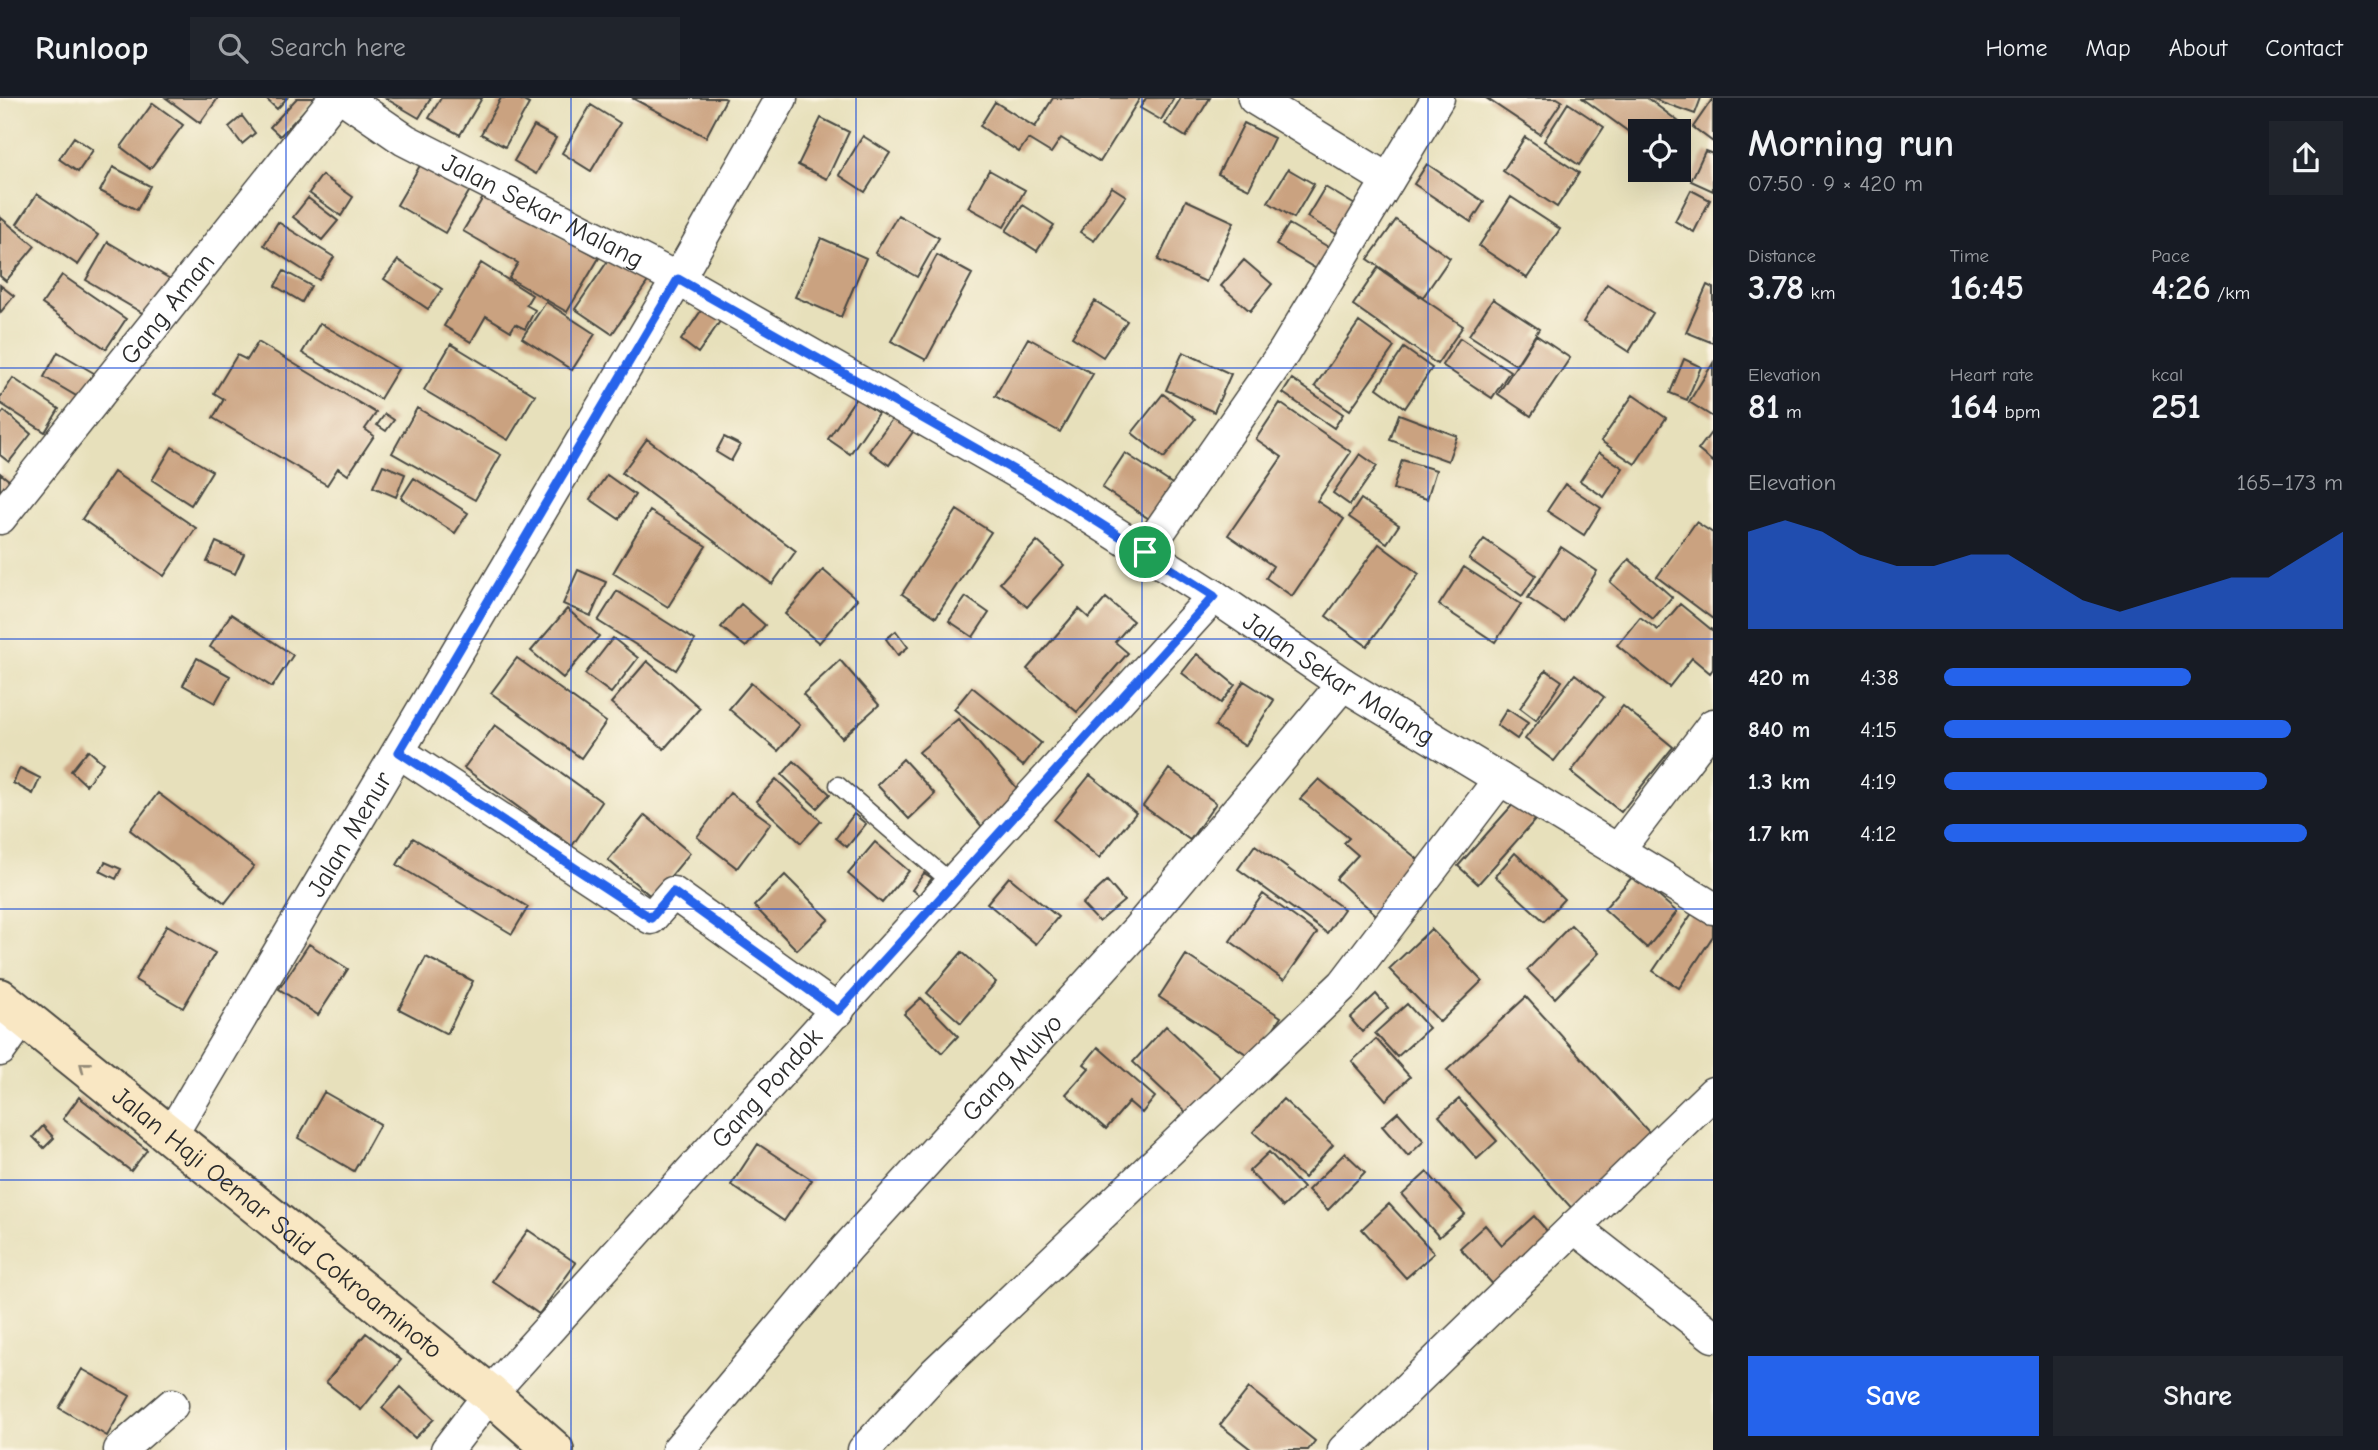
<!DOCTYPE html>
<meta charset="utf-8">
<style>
:root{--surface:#171b24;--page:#20242c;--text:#f1f3f6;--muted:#9ea1a6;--line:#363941;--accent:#2563eb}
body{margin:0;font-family:"Comic Neue",sans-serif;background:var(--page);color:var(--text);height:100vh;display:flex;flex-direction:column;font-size:26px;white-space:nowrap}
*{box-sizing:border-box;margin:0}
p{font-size:23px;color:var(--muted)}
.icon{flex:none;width:38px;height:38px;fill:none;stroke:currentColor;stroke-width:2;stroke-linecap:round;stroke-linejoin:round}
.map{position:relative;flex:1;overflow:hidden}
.side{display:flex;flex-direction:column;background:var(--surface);width:665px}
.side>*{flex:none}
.fabs{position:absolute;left:1628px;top:21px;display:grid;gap:14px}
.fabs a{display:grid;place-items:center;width:63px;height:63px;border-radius:0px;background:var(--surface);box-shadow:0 7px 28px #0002;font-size:35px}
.pin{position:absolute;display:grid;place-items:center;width:60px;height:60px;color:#fff;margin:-30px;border:4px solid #fff;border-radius:50%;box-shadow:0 2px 7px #0007}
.round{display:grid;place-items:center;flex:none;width:74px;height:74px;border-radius:0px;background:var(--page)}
.summary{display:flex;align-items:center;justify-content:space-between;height:119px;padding:0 35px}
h1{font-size:38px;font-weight:700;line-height:52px}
.figures{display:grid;grid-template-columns:repeat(3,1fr);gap:10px;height:119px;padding:7px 35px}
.figures div{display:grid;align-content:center}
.figures b{font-size:35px;font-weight:700}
.figures small{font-size:19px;font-weight:400}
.figures p{font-size:19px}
.chart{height:196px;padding:14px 35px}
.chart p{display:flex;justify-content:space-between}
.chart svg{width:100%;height:126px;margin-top:7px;fill:var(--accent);opacity:.7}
.button{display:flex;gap:14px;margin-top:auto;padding:14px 35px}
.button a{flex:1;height:80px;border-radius:0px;background:var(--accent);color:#fff;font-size:28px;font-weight:700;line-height:80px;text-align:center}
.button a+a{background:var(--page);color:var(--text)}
ul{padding:0 35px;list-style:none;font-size:23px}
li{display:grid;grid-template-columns:112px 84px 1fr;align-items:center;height:52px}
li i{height:18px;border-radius:9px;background:var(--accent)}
header{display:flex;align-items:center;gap:42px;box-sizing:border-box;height:98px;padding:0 35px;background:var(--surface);border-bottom:2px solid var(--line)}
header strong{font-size:33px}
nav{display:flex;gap:38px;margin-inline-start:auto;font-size:24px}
.search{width:490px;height:63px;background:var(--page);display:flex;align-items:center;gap:18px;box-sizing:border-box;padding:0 24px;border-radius:0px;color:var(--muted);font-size:26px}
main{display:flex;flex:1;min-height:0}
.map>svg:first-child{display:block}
.building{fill:#caa280}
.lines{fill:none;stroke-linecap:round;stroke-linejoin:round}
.service-casing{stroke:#474641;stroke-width:19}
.minor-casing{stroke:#474641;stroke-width:35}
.secondary-casing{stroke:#474641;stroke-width:42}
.service{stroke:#fff;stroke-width:16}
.minor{stroke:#fff;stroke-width:32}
.secondary{stroke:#f9e7c3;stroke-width:38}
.oneway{stroke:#928977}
.route-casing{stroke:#fff;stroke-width:14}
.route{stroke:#2563eb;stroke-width:9}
.grid{fill:none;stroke:#1d4ed8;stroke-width:2;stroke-opacity:0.55}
.labels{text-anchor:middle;stroke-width:5;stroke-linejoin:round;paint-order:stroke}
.street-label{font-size:26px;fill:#2b2b2b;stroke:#fcf5e5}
</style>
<header>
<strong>Runloop</strong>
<div class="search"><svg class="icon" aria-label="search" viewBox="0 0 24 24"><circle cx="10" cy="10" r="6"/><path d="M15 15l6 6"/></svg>Search here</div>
<nav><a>Home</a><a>Map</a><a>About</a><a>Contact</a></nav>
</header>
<main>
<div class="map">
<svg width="1713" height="1352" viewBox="0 0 1713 1352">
<rect width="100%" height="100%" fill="#fcf5e5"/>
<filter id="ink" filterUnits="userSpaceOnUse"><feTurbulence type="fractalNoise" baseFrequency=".0143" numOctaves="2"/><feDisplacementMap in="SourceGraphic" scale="14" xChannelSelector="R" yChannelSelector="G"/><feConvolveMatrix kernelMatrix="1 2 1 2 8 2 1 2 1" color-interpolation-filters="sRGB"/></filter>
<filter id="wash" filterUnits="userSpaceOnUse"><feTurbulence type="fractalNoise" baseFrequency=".00686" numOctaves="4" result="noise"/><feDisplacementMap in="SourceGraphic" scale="28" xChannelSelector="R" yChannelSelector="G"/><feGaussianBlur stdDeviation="1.57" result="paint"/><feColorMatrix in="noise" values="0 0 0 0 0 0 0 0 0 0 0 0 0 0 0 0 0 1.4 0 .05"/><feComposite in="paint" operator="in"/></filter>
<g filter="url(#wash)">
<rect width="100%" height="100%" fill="#e7e0bb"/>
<g id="blocks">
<path class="building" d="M 166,0 L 218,0 L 200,25 Z
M 265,0 L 287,0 L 277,11 Z
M 297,0 L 316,0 L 280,38 L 270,29 Z
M 385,0 L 431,0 L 419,20 Z
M 441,0 L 482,0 L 460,37 L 429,20 Z
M 501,0 L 518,0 L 529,6 L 505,49 L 481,36 Z
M 632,0 L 724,0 L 726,1 L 706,39 Z
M 1053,0 L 1140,0 L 1100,64 L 1061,40 L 1051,55 L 1028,41 L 1019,54 L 980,28 L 995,4 L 1035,29 Z
M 1146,0 L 1174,0 L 1161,22 L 1140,10 Z
M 1181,0 L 1210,0 L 1186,39 L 1165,26 Z
M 1486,0 L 1557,0 L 1562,3 L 1540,36 Z
M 1582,0 L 1647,0 L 1683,27 L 1679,33 L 1640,33 L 1640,42 Z
M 1651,0 L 1701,0 L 1695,16 Z
M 1713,0 L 1713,44 L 1693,29 Z
M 153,5 L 183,27 L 150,71 L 121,49 Z
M 1568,5 L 1604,29 L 1579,67 L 1544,43 Z
M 591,7 L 620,25 L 591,73 L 562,55 Z
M 242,18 L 255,35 L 242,46 L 229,29 Z
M 821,20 L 849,34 L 827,81 L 798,67 Z
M 1244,25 L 1274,40 L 1249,91 L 1218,76 Z
M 534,28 L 556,40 L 536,76 L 514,63 Z
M 863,38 L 890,55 L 865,94 L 839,77 Z
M 74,39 L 93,52 L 78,74 L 59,61 Z
M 1525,39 L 1579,75 L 1557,109 L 1503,73 Z
M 1705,53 L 1713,56 L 1713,93 L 1691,83 Z
M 422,64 L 470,92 L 445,135 L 397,107 Z
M 1427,66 L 1484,104 L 1471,124 L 1414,86 Z
M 113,69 L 150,88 L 137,112 L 100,93 Z
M 1288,71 L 1314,86 L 1294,120 L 1268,104 Z
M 989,72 L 1025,92 L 1004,129 L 968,109 Z
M 322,77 L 353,99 L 341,118 L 309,95 Z
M 1112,89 L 1126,98 L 1094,143 L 1080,134 Z
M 1325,89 L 1362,111 L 1345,141 L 1307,119 Z
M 1691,92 L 1710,102 L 1694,134 L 1675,123 Z
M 487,93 L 599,160 L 567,214 L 509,180 L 518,165 L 463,133 Z
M 37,96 L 98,137 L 78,167 L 17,126 Z
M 1511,99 L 1560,131 L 1527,180 L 1479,148 Z
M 308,100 L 338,123 L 322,142 L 293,119 Z
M 1186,102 L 1234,124 L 1206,184 L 1158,162 Z
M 1023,107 L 1054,127 L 1037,153 L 1006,133 Z
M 898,117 L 939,140 L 917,179 L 875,155 Z
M 0,119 L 35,148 L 6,183 L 0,178 Z
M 1396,122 L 1450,160 L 1423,199 L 1368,161 Z
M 278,124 L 334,159 L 319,182 L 264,147 Z
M 1289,126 L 1337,154 L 1325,176 L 1276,147 Z
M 821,140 L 866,160 L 841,219 L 795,199 Z
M 108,144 L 172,182 L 151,220 L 86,182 Z
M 614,154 L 651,179 L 612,236 L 575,211 Z
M 937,157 L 972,176 L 926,262 L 891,243 Z
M 398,162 L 442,191 L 428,211 L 384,181 Z
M 1244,162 L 1272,186 L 1250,213 L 1221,188 Z
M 481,165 L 532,197 L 526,207 L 535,212 L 525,231 L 515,226 L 511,233 L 486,218 L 471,244 L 444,228 Z
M 1378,170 L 1463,228 L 1437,266 L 1353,207 Z
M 284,173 L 311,188 L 302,204 L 275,188 Z
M 62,177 L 126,221 L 106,251 L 42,206 Z
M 1607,186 L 1653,215 L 1629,254 L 1583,224 Z
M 0,187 L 14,198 L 0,215 Z
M 1707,187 L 1713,190 L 1713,245 L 1686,234 Z
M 1493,201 L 1539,231 L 1516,267 L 1469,237 Z
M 1095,203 L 1127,223 L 1103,259 L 1072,239 Z
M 546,204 L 595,236 L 572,272 L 522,240 Z
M 705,207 L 723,219 L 698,255 L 681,242 Z
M 1359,224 L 1394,249 L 1350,312 L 1315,288 Z
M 320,225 L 398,271 L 380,301 L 302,255 Z
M 1536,237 L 1570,260 L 1531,318 L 1498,296 Z
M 1028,240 L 1093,276 L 1060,334 L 995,298 Z
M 1460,240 L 1510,273 L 1492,300 L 1442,267 Z
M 258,244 L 376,315 L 365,331 L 374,338 L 348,377 L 338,370 L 327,387 L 213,320 L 224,301 L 214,295 L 237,257 L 247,262 Z
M 451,246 L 535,297 L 508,342 L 424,292 Z
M 1404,250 L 1432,270 L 1405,310 L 1377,290 Z
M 58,254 L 99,278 L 85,303 L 44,279 Z
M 1183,254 L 1231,276 L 1214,314 L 1166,292 Z
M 1684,261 L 1701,269 L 1687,302 L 1670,295 Z
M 1713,265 L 1713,319 L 1689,304 Z
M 13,280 L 59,311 L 45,334 L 0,305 L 0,300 Z
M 1292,281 L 1343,316 L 1334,330 L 1283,295 Z
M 1163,296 L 1195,321 L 1164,360 L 1132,335 Z
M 1633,297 L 1666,320 L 1635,366 L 1601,343 Z
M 856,300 L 878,315 L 850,356 L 828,341 Z
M 1280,305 L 1351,354 L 1317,403 L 1344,421 L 1292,498 L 1266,480 L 1273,468 L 1228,437 L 1282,359 L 1256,341 Z
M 417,310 L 501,357 L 475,402 L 392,355 Z
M 4,313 L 31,336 L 9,364 L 0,357 L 0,318 Z
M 385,316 L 394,322 L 386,333 L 377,327 Z
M 1399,316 L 1457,338 L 1448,363 L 1390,342 Z
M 895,317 L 915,331 L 889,367 L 869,353 Z
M 1713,332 L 1713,364 L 1698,352 Z
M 724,339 L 740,347 L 731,363 L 716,354 Z
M 647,341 L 796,453 L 772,486 L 622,375 Z
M 172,349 L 212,373 L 191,407 L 152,382 Z
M 1599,354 L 1623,370 L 1604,399 L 1580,383 Z
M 1125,355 L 1183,393 L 1160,428 L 1102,390 Z
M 1360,356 L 1377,368 L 1350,407 L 1333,395 Z
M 1402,362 L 1436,372 L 1427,401 L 1393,391 Z
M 383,367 L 405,376 L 396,399 L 373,389 Z
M 114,374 L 196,430 L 164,478 L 82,421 Z
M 0,375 L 16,388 L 0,409 Z
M 607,377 L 635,397 L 619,421 L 590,401 Z
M 414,380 L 468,415 L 455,435 L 401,400 Z
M 1565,386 L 1601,410 L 1584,437 L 1547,413 Z
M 1361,401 L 1399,427 L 1387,445 L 1349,419 Z
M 957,412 L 991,434 L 936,519 L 902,496 Z
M 650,413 L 706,448 L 668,509 L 613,475 Z
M 1696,424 L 1713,435 L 1713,521 L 1657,479 Z
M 1484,441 L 1536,477 L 1522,498 L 1469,461 Z
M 1037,443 L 1064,467 L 1027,509 L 1000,485 Z
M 216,444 L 244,456 L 235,476 L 207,464 Z
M 1379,446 L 1419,476 L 1367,548 L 1326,518 Z
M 1561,449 L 1597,473 L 1564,524 L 1528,500 Z
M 1629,461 L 1672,499 L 1653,521 L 1610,484 Z
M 1464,469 L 1521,506 L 1495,544 L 1439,507 Z
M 578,472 L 606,484 L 591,518 L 563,506 Z
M 823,472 L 857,501 L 819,545 L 785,516 Z
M 617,493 L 695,542 L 676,572 L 598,523 Z
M 966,499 L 989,515 L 973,539 L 949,523 Z
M 1106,500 L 1133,523 L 1115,544 L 1128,555 L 1077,614 L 1027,571 L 1079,511 L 1089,520 Z
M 741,506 L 765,527 L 746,549 L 721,529 Z
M 1680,506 L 1713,533 L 1713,571 L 1710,575 L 1692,560 L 1669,589 L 1617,547 L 1640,519 L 1658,532 Z
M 567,511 L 599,538 L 563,580 L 531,553 Z
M 231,516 L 293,557 L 272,589 L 210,549 Z
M 896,533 L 908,549 L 898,557 L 886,541 Z
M 613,540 L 638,560 L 611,595 L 585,576 Z
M 1197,556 L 1235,587 L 1221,605 L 1182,575 Z
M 197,560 L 230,578 L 215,605 L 183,587 Z
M 517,560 L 606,624 L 581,660 L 491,595 Z
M 840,562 L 879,607 L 842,640 L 803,596 Z
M 647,563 L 700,610 L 664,651 L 611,605 Z
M 1546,572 L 1562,583 L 1536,622 L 1520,610 Z
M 1575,576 L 1604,599 L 1554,663 L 1525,641 Z
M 1244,583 L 1274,602 L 1245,648 L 1215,628 Z
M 751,585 L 800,627 L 778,653 L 729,611 Z
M 972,589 L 1041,645 L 1023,668 L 954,611 Z
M 1623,608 L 1673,649 L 1621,714 L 1571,674 Z
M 1507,611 L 1528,625 L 1517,641 L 1497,627 Z
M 958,621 L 1022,696 L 983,730 L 919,654 Z
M 495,627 L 602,704 L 572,748 L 464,670 Z
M 88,652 L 103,665 L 86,687 L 71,673 Z
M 903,661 L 935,696 L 909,721 L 877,687 Z
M 794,663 L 830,696 L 817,710 L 782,677 Z
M 20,670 L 40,680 L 33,696 L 13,685 Z
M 1169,671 L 1216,705 L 1190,742 L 1143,708 Z
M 1090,677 L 1136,715 L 1099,760 L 1054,722 Z
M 776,681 L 821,723 L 801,745 L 756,703 Z
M 1319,681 L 1430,771 L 1383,823 L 1336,781 L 1358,757 L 1344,745 L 1349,740 L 1300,701 Z
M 158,695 L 254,768 L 225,805 L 130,732 Z
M 730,695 L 771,725 L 737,770 L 697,739 Z
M 1516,703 L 1536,721 L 1478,786 L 1458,768 Z
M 854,716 L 866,726 L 847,749 L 836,740 Z
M 645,717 L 690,755 L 653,800 L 608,762 Z
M 413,740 L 528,809 L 512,836 L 397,767 Z
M 875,744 L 909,773 L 882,805 L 848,776 Z
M 1255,747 L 1344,811 L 1327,835 L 1238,771 Z
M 1515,755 L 1564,801 L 1544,823 L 1495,778 Z
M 105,764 L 121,771 L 116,781 L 100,773 Z
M 924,775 L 932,780 L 919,797 L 912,792 Z
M 785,777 L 829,821 L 797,852 L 754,808 Z
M 1634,777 L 1677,814 L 1647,850 L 1604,811 Z
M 1009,779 L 1058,819 L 1036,846 L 987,805 Z
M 1107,783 L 1124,803 L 1099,824 L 1082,806 Z
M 1263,796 L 1317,835 L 1284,882 L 1230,843 Z
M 1697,808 L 1713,819 L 1713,838 L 1679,890 L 1653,873 Z
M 167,827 L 215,855 L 183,910 L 135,882 Z
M 1571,827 L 1599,855 L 1555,900 L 1527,872 Z
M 1431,831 L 1482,883 L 1440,924 L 1389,871 Z
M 309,846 L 348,871 L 318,917 L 279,891 Z
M 962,854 L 996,884 L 961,925 L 927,895 Z
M 1186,857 L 1281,919 L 1254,961 L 1159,899 Z
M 426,859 L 473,883 L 447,936 L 399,911 Z
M 1376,896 L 1388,910 L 1362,934 L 1350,920 Z
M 1526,899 L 1657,1043 L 1577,1116 L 1447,972 Z
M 921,900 L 958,938 L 942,955 L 904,916 Z
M 1407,906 L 1429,930 L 1397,959 L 1375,935 Z
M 1166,928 L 1225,984 L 1191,1019 L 1133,964 Z
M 1376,941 L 1410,979 L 1386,1002 L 1352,963 Z
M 1098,949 L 1155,999 L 1142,1015 L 1129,1004 L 1106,1031 L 1066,996 L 1089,970 L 1084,966 Z
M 324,994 L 380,1026 L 354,1073 L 298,1040 Z
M 79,999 L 147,1052 L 131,1073 L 63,1021 Z
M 1283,1001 L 1333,1047 L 1304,1080 L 1253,1034 Z
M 1459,1001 L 1497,1043 L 1477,1061 L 1439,1018 Z
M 1398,1014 L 1424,1043 L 1408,1058 L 1382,1028 Z
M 43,1028 L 54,1040 L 44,1050 L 33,1039 Z
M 758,1046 L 812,1082 L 784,1123 L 731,1087 Z
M 1269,1054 L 1303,1090 L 1283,1109 L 1249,1073 Z
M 1345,1055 L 1365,1074 L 1328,1112 L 1308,1092 Z
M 1427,1074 L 1465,1116 L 1439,1139 L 1402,1097 Z
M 1389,1106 L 1434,1155 L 1406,1180 L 1362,1131 Z
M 1534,1118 L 1554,1141 L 1498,1192 L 1460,1150 L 1485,1127 L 1502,1147 Z
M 528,1132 L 576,1165 L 539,1216 L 492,1183 Z
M 366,1235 L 401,1262 L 361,1312 L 326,1284 Z
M 82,1271 L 130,1298 L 107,1338 L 59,1310 Z
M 401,1289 L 434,1321 L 415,1340 L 382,1310 Z
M 1249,1290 L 1315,1343 L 1308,1352 L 1252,1352 L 1220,1327 Z"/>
</g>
</g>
<g filter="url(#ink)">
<use href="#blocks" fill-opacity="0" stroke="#474641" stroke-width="2"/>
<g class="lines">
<g class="service-casing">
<path id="service" d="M 838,687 L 952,785"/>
</g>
<g class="minor-casing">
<g id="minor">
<path id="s1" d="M 344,0 L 405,42 L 678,181 L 1033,383 L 1214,498 L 1343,586 L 1713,810"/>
<path d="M 1254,0 L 1388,82"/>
<path id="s2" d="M 0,420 L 335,0"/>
<path d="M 1145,454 L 1284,254 L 1438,0"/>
<path d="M 399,654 L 651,820 L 673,795 L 838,913"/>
<path d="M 1618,752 L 1713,627"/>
<path d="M 0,952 L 23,920"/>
<path id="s3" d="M 171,1037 L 678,181 L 781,0"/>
<path d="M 1574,1129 L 1713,1238"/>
<path d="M 120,1352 L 172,1307"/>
<path id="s4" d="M 447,1352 L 490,1296 L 851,896 L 1214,498"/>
<path id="s5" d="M 678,1352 L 847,1150 L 1138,831 L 1343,586"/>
<path d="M 864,1352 L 935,1275 L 1344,886 L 1500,681"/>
<path d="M 1344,1352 L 1713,995"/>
</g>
</g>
<g class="secondary-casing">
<g id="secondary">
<path id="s6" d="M 0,900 L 490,1296 L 554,1352"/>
</g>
</g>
<use href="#service" class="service"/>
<use href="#minor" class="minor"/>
<use href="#secondary" class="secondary"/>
</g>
<defs><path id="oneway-chevron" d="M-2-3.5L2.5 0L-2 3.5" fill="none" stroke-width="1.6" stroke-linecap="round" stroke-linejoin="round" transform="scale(1.75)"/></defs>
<use class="oneway" href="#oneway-chevron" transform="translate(84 968) rotate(-142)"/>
</g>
<g class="lines" filter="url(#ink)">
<g class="route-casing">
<path id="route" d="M 678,181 L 1033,383 L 1214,498 L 838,913 L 673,794 L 651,820 L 399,654 Z"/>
</g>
<use href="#route" class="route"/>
</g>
<path class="grid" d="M 286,0 L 286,1352M 571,0 L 571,1352M 856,0 L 856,1352M 1142,0 L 1142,1352M 1428,0 L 1428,1352M 0,270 L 1713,270M 0,541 L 1713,541M 0,811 L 1713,811M 0,1082 L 1713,1082"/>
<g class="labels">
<g class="street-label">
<text dy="9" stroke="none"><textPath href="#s1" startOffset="229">Jalan Sekar Malang</textPath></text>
<text dy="9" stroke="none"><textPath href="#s2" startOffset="268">Gang Aman</textPath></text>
<text dy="9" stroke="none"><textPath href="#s1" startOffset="1153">Jalan Sekar Malang</textPath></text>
<text dy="9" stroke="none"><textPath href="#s3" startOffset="350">Jalan Menur</textPath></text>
<text dy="9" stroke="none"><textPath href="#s5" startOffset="508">Gang Mulyo</textPath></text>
<text dy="9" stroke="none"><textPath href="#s4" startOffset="483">Gang Pondok</textPath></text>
<text dy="9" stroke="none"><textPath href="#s6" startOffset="357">Jalan Haji Oemar Said Cokroaminoto</textPath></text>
</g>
</g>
</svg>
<div class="fabs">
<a><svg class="icon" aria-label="locate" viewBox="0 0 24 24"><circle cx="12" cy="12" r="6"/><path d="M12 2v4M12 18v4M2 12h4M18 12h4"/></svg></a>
</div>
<div class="pin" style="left:1145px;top:454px;background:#1e9e55"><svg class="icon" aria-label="arrive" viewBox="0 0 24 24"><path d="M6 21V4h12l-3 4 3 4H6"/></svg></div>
</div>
<section class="side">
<div class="summary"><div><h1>Morning run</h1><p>07:50 · 9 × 420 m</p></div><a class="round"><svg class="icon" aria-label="share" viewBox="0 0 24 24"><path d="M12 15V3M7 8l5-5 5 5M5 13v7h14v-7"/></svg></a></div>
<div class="figures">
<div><p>Distance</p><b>3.78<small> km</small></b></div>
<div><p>Time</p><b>16:45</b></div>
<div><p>Pace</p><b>4:26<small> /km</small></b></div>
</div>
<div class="figures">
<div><p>Elevation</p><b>81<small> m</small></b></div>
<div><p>Heart rate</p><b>164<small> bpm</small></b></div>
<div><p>kcal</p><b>251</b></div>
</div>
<div class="chart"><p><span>Elevation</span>165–173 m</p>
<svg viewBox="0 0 160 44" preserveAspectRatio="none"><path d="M0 44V10L10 6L20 10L30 18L40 22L50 22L60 18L70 18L80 26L90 34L100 38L110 34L120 30L130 26L140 26L150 18L160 10V44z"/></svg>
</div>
<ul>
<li><b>420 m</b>4:38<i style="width:62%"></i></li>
<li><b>840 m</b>4:15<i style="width:87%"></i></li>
<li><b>1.3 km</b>4:19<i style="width:81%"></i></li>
<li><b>1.7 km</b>4:12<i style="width:91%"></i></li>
</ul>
<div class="button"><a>Save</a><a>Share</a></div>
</section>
</main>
